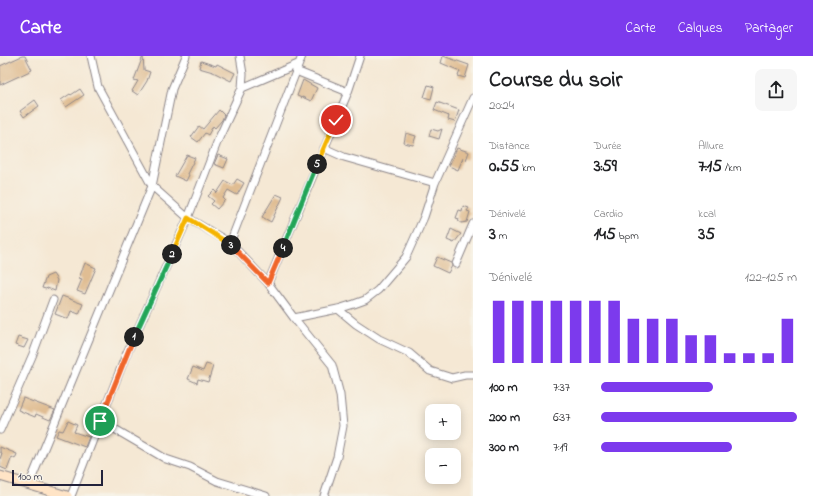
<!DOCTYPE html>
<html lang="fr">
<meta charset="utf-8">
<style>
:root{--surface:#fff;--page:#f6f6f6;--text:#202124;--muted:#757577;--accent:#7c3aed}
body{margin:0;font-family:"Indie Flower",sans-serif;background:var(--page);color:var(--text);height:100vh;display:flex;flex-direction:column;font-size:15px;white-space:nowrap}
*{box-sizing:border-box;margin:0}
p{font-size:13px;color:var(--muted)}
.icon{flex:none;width:22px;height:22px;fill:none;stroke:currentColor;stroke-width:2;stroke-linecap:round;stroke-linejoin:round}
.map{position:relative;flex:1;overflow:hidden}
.panel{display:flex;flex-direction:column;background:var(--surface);width:340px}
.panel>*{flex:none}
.fabs{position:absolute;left:425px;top:348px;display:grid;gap:8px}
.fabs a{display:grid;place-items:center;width:36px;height:36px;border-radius:8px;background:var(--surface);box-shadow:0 2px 10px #0003;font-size:20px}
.scale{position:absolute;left:12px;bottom:10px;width:91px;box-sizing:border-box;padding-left:4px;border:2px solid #22223b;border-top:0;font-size:11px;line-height:14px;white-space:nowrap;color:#22223b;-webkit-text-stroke:3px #f7f3e8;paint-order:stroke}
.pin{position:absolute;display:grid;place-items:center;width:34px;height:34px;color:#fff;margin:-17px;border:2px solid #fff;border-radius:50%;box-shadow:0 1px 4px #0007}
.km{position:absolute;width:20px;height:20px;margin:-10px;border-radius:50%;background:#222;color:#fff;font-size:11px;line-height:20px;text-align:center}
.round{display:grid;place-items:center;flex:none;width:42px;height:42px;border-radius:8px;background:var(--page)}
.summary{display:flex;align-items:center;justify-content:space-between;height:68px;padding:0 16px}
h1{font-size:22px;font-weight:800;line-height:30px}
.stats{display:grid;grid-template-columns:repeat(3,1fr);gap:6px;height:68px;padding:4px 16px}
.stats div{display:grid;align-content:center}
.stats b{font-size:17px;font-weight:800}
.stats small{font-size:11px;font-weight:400}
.stats p{font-size:11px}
.chart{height:112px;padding:8px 16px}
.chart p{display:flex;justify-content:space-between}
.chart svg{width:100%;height:72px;margin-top:4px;stroke:var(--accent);stroke-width:6}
ul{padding:0 16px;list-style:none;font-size:13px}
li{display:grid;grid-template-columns:64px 48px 1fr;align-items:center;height:30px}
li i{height:10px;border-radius:5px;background:var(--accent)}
header{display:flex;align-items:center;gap:24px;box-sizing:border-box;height:56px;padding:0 20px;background:var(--accent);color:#fff}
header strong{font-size:19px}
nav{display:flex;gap:22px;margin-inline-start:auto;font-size:14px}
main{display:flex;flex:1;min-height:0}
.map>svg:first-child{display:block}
.building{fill:#e0bd93}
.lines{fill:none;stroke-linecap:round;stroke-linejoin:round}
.street-casing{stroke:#8c8588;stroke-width:9}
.secondary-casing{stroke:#8c8588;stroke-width:11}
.street{stroke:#fff;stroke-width:7}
.secondary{stroke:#ffe4c6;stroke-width:9}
.split-1-casing{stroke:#fff;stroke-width:8}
.split-2-casing{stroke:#fff;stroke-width:8}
.split-3-casing{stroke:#fff;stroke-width:8}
.split-4-casing{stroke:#fff;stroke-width:8}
.split-5-casing{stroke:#fff;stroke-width:8}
.split-6-casing{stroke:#fff;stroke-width:8}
.split-1{stroke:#f0652b;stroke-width:5}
.split-2{stroke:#22a559;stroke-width:5}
.split-3{stroke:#f5b400;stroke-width:5}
.split-4{stroke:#f0652b;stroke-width:5}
.split-5{stroke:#22a559;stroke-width:5}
.split-6{stroke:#f5b400;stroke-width:5}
</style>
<header>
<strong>Carte</strong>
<nav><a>Carte</a><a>Calques</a><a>Partager</a></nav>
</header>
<main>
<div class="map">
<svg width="473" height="440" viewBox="0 0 473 440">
<rect width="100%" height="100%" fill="#f7f3e8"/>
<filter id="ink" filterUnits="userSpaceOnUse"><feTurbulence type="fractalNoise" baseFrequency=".025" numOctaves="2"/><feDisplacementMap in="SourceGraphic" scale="8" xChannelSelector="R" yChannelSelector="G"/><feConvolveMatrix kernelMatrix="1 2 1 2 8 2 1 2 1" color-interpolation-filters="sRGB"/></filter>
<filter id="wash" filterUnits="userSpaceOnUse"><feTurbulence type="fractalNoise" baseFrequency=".012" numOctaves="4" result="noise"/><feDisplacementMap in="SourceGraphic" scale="16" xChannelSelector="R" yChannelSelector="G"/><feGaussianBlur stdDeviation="0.9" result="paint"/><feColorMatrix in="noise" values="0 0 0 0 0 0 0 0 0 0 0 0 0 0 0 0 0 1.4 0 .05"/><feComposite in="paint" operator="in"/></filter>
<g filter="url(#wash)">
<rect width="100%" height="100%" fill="#f5e8d4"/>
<g id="blocks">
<path class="building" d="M 22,0 L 25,0 L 32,14 L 0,29 L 0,10 Z
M 143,0 L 144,14 L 150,16 L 147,25 L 138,39 L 132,35 L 138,25 L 134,24 Z
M 443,0 L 469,9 L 465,22 L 458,20 L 460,15 L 441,7 Z
M 201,5 L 216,10 L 217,8 L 235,17 L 231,25 L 213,16 L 199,12 Z
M 303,24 L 317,32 L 311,45 L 302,41 L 302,42 L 297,40 Z
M 428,29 L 434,31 L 431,43 L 424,41 Z
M 80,33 L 84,39 L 66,51 L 61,44 L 70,38 L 71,39 Z
M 35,44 L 39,50 L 24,61 L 20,55 Z
M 437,46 L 459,54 L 455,66 L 448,64 L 449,60 L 434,54 Z
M 219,54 L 224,59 L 222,64 L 215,72 L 213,70 L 208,79 L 205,77 L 198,86 L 191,81 L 199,70 L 203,73 Z
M 431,73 L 438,75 L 442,73 L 439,83 L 429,80 Z
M 406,77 L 416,80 L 413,89 L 404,87 Z
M 457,92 L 469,96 L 466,104 L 463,102 L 458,114 L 449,110 Z
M 187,99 L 195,102 L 187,118 L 189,119 L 186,125 L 175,120 Z
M 218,99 L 228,103 L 224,112 L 214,108 Z
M 237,123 L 244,127 L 237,139 L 228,134 L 223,142 L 225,144 L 217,153 L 211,148 L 214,145 L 208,140 L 214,134 L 217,137 L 225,125 L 233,129 Z
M 276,138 L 283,141 L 271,166 L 262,161 Z
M 463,150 L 469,152 L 467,155 L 470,156 L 467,166 L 461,167 L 458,165 L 459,163 L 456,162 L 459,154 L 462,155 Z
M 451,173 L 461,178 L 454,187 L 447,184 Z
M 437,201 L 451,207 L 452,210 L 448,217 L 433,210 Z
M 85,207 L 96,212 L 85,238 L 77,235 L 82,223 L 79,222 Z
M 53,218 L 57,224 L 55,235 L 47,232 L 46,233 L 42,232 L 46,221 Z
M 62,240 L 83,248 L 79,258 L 71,255 L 68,263 L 55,258 Z
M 18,281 L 28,284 L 24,292 L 15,289 Z
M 206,308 L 213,310 L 208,326 L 198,323 L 197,327 L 188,323 L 193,311 L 203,315 Z
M 23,342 L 55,354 L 50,364 L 36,358 L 35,361 L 18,354 Z
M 68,365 L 77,369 L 74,376 L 89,381 L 85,391 L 56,380 L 59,374 L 63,375 Z
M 0,391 L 17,398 L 15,403 L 12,401 L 7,414 L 0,411 L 0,403 L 2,397 L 0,396 Z"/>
</g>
</g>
<g filter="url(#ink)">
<use href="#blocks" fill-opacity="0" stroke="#8c8588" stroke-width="1"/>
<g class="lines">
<g class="street-casing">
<path id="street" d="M 91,0 L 98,31 L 152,130 L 188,162 L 230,187 L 268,227 L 294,262 L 332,309 L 340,339 L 343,370 L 337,401 L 324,440
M 296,15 L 348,36
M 242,32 L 298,8
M 324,92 L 344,101 L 435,127
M 230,187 L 302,0
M 456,208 L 473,168
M 268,227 L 348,36 L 360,0
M 338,253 L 356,268 L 379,283 L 409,297 L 430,315 L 452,322 L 465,319 L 473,319
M 294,262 L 338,253 L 354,248 L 365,244 L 378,234 L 395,214 L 406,201 L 424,161 L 435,127 L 473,42
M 101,365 L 166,403 L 190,411 L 217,425 L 266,440
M 0,374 L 33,298 L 53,244
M 29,429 L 152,130 L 172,33 L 186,0
M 71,440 L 126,299 L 188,162 L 218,84 L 242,32 L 243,18 L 240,0"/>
</g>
<g class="secondary-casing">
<path id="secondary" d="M 0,420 L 67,440"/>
</g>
<use href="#street" class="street"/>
<use href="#secondary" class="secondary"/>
</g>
</g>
<g class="lines" filter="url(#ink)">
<g class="split-1-casing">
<path id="split-1" d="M 100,365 L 134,281"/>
</g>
<g class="split-2-casing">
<path id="split-2" d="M 134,281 L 172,198"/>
</g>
<g class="split-3-casing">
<path id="split-3" d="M 172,198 L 188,162 L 231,189"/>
</g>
<g class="split-4-casing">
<path id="split-4" d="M 231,189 L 268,227 L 283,192"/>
</g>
<g class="split-5-casing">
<path id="split-5" d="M 283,192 L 317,108"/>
</g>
<g class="split-6-casing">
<path id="split-6" d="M 317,108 L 336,64"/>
</g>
<use href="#split-1" class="split-1"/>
<use href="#split-2" class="split-2"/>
<use href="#split-3" class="split-3"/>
<use href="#split-4" class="split-4"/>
<use href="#split-5" class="split-5"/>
<use href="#split-6" class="split-6"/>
</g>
</svg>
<div class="fabs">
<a>+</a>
<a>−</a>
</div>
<div class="scale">100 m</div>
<div class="pin" style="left:100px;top:365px;background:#1e9e55"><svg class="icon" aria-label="arrive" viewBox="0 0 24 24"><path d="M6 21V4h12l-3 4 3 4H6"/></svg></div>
<div class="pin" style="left:336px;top:64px;background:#d93025"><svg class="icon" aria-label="check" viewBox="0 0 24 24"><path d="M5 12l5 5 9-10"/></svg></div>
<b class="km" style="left:134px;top:281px">1</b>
<b class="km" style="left:172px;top:198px">2</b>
<b class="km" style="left:231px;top:189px">3</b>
<b class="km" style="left:283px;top:192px">4</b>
<b class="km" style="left:317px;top:108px">5</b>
</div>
<section class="panel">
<div class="summary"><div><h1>Course du soir</h1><p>20:24</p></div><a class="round"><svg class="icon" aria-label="share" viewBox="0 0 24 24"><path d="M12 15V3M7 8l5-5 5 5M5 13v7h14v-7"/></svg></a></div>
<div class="stats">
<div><p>Distance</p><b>0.55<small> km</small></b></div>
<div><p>Durée</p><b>3:59</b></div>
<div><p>Allure</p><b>7:15<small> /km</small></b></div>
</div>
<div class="stats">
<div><p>Dénivelé</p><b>3<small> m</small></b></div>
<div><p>Cardio</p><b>145<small> bpm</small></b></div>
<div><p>kcal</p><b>35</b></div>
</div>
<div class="chart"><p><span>Dénivelé</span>122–125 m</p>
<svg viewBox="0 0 160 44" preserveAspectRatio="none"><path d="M5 44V6M15 44V6M25 44V6M35 44V6M45 44V6M55 44V6M65 44V6M75 44V17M85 44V17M95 44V17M105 44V27M115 44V27M125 44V38M135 44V38M145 44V38M155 44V17"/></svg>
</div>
<ul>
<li><b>100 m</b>7:37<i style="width:57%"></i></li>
<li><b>200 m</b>6:37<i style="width:100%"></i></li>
<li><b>300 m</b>7:19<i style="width:67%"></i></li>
</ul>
</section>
</main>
